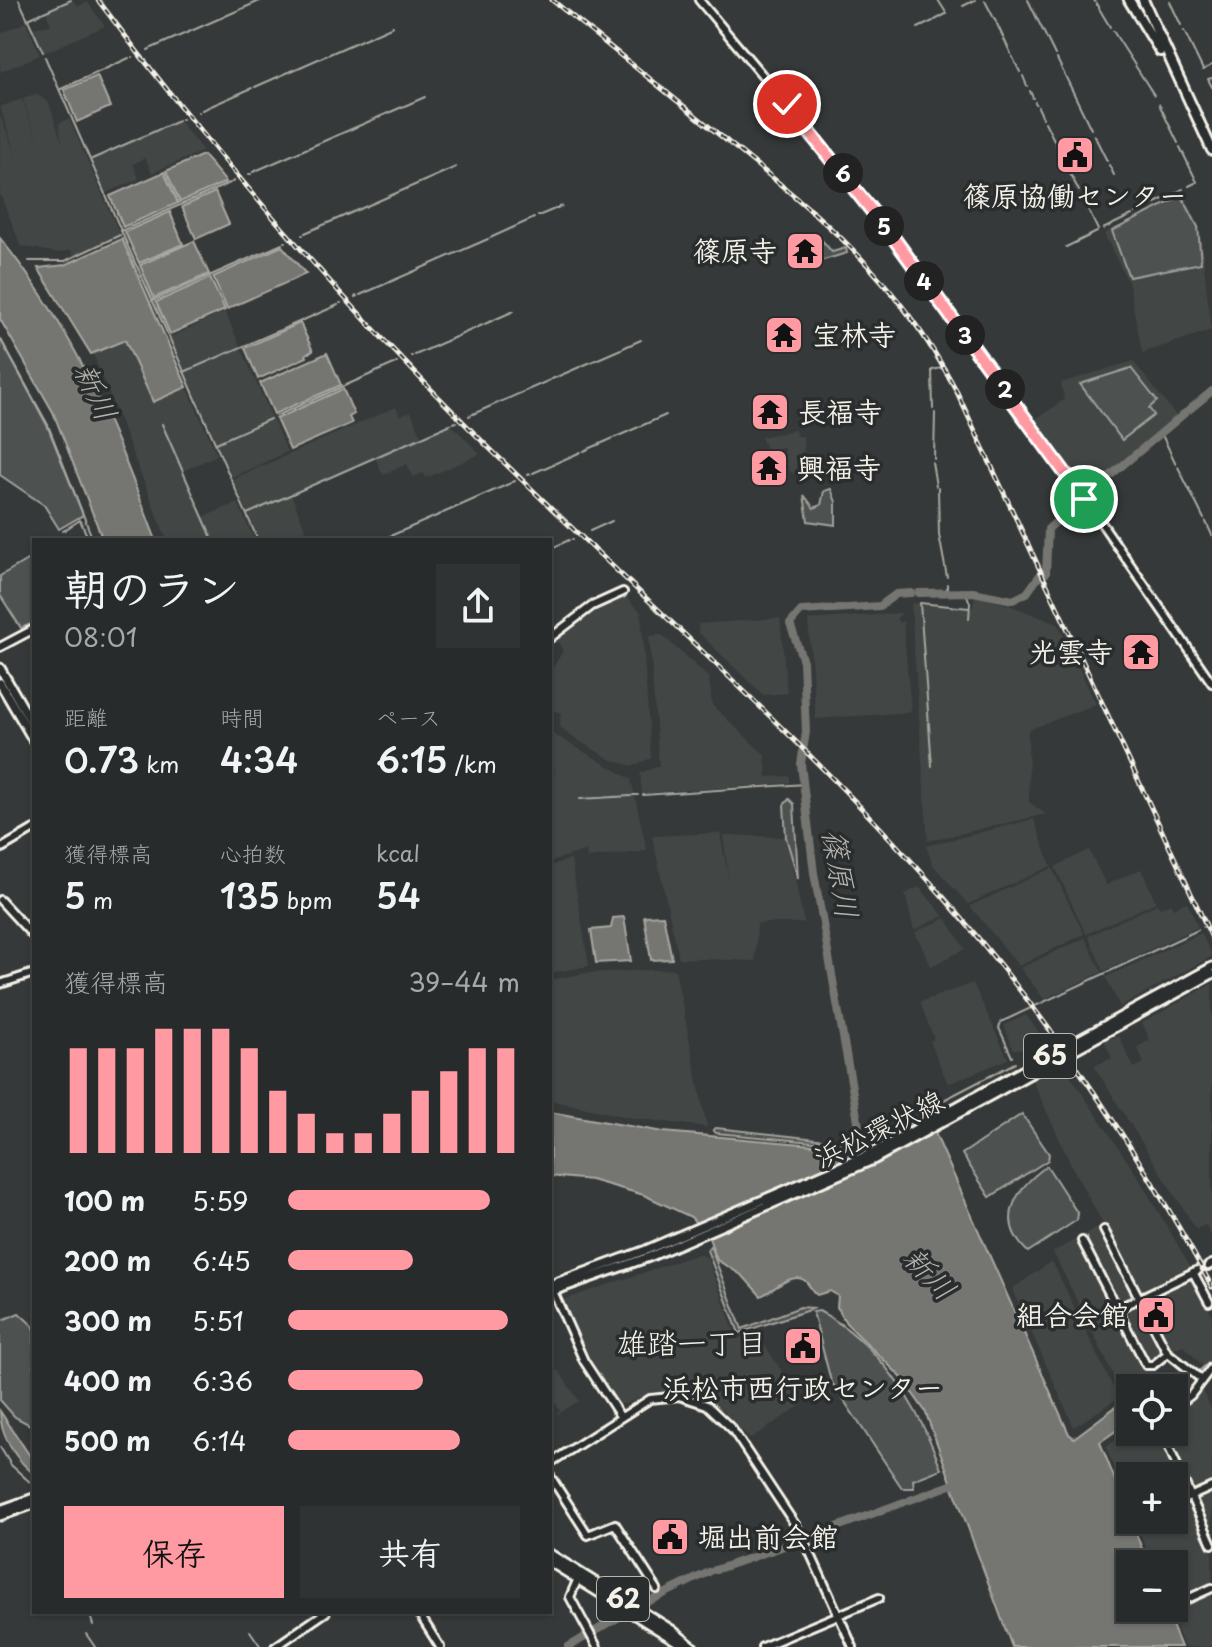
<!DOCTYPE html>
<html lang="ja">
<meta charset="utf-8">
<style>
:root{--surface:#282b2b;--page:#303333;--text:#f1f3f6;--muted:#a5a7a9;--line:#444747;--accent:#ff9aa2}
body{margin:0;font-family:"Playpen Sans","Klee One",sans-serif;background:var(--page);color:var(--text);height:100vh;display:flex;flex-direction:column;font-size:30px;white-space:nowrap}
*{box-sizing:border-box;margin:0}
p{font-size:26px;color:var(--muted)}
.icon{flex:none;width:44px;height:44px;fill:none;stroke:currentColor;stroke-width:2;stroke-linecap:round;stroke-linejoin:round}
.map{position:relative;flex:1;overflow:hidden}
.drawer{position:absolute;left:32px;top:538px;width:520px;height:1076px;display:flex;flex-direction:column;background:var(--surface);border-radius:0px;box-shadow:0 2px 6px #0004,0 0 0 2px var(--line)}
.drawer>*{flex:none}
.fabs{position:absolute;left:1116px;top:1374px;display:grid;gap:16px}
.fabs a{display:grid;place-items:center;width:72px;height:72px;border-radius:0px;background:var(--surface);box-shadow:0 2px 6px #0004,0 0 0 2px var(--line);font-size:40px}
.pin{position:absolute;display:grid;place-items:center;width:68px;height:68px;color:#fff;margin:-34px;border:4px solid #fff;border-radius:50%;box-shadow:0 2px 8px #0007}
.km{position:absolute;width:40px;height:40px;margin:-20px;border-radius:50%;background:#222;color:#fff;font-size:22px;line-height:40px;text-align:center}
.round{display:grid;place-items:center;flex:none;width:84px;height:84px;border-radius:0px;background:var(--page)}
.summary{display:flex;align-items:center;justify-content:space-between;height:136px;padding:0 32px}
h1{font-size:44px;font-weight:600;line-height:60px}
.metrics{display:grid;grid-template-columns:repeat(3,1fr);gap:12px;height:136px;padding:8px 32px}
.metrics div{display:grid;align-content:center}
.metrics b{font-size:34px;font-weight:600}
.metrics small{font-size:22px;font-weight:400}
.metrics p{font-size:22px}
.chart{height:224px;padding:16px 32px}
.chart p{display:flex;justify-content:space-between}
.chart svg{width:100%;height:144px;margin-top:8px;stroke:var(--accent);stroke-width:6}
.button{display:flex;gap:16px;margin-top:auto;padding:16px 32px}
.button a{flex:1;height:92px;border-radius:0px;background:var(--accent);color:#111;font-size:32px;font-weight:600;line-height:92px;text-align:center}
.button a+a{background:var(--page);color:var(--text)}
ul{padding:0 32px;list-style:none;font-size:26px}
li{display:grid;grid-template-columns:128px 96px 1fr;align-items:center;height:60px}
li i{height:20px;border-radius:10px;background:var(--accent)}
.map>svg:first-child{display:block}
.built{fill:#434645}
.green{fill:#4e514f;stroke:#a1a19c;stroke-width:2}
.water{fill:#757572;stroke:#a8a7a1;stroke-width:2}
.pier{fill:#363939}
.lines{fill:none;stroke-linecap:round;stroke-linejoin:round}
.stream{stroke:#a8a7a1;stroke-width:2}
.river{stroke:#757572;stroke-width:8}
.secondary-casing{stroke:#f4f1e8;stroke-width:12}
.primary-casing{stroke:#f4f1e8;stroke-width:13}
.highway-casing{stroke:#f4f1e8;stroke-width:14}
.secondary{stroke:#2a2d2e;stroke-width:6}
.primary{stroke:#2a2d2e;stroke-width:7}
.highway{stroke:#2a2d2e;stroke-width:8}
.rail-casing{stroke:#f4f1e8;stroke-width:5}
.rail{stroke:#2a2d2e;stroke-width:2;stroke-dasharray:6;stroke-linecap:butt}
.route-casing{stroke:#fff;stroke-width:16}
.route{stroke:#ff9aa2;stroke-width:10}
.labels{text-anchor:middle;stroke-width:7;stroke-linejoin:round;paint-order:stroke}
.shield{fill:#2a2d2e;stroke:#b7b6b0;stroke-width:2}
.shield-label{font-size:26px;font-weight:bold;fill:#f4f1e8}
.poi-label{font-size:28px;font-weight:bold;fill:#f4f1e8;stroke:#2a2d2e;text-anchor:start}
.street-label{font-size:28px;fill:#f4f1e8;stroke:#2a2d2e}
.water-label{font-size:30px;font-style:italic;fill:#b4b3ad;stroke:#2a2d2e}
.neighbourhood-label{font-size:30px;fill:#f4f1e8;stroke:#2a2d2e}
</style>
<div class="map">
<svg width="1212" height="1647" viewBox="0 0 1212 1647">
<rect width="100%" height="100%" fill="#363939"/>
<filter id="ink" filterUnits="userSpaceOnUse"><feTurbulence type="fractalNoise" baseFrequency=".0125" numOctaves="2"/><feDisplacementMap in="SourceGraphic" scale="16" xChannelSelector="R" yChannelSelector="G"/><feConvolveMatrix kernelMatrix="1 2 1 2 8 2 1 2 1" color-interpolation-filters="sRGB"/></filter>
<g filter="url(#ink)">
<path class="built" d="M 72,0 L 79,6 L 87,2 L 105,26 L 44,53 L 33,28 L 51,25 L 46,12 Z
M 26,22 L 40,55 L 0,72 L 0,34 Z
M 37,94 L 49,103 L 62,143 L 59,123 L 69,119 L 120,235 L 74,257 L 71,250 L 57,253 L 21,246 L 0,194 L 0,115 L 17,158 L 0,107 L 22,99 L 41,150 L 23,99 Z
M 179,121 L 203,151 L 152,173 L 145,158 L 133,164 L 139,179 L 106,193 L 91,160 Z
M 1184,194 L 1200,227 L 1211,330 L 1142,353 L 1129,284 L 1104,234 Z
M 225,312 L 287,452 L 232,477 L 170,337 Z
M 125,340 L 153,402 L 187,387 L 217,455 L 183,471 L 203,517 L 238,503 L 254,540 L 167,540 L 93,354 Z
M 1133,361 L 1178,418 L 1086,494 L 1033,421 L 1064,400 L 1061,383 Z
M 396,407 L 400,416 L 411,412 L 422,437 L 452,425 L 480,454 L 426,478 L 423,473 L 413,477 L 407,464 L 383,475 L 375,457 L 291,494 L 306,531 L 285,540 L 260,540 L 233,479 Z
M 795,430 L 796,436 L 803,436 L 804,453 L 818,453 L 819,462 L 805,469 L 798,477 L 789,470 L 783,447 L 767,451 L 761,437 Z
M 624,596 L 641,612 L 651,758 L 633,766 L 612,760 L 569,735 L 560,726 L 561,713 L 550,709 L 551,671 L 563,651 L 556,637 L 594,608 Z
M 975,596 L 1009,605 L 1058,624 L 1096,704 L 1028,730 L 1029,802 L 1046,814 L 928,841 L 911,607 L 912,603 L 972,609 Z
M 902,613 L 896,619 L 900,623 L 903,620 L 911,712 L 816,719 L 808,620 Z
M 780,618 L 787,693 L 763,695 L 699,633 L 698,624 Z
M 662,635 L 709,678 L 712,705 L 765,755 L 767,777 L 790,776 L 790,783 L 642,793 L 640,773 L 659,766 L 649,636 Z
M 550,728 L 553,734 L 631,779 L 647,851 L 587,858 L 586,850 L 550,862 L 550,788 L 555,771 L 550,763 Z
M 1034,819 L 1051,866 L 968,904 L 933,865 L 926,846 Z
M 720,833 L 729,881 L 723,835 L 786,837 L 804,923 L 757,923 L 755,961 L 679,958 L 652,836 Z
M 1089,850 L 1106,885 L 1141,869 L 1156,902 L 1086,934 L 1055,867 Z
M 571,859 L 589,966 L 550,973 L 550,866 Z
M 1052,868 L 1084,934 L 1019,966 L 970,906 Z
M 919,887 L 944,916 L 914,930 L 905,894 Z
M 1187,902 L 1198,927 L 1104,971 L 1088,936 L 1157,904 L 1160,908 L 1171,903 L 1173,908 Z
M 946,918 L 965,949 L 931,966 L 915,932 Z
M 1201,933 L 1212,956 L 1120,1007 L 1106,977 Z
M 1085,938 L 1102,972 L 1044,999 L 1020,968 Z
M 675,969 L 707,1127 L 632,1118 L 550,1100 L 554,1063 L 550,1052 L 550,980 L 587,973 Z
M 973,983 L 1008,1059 L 948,1084 L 930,1041 L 934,1039 L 920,1002 Z
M 1212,984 L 1212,1238 L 1206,1225 L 1196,1229 L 1094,1066 L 1112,1058 L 1104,1040 L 1119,1036 L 1134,1068 L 1144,1063 L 1137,1047 L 1150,1040 L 1142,1023 Z
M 1026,1015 L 1051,1049 L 1031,1060 L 1022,1049 L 1013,1049 L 1004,1025 Z
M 1062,1063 L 1136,1174 L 1192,1269 L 1149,1291 L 1191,1276 L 1212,1315 L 1212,1359 L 1203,1366 L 1183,1345 L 1170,1351 L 1122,1392 L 1053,1252 L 1103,1224 L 1072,1167 L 1032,1079 Z
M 698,1254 L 707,1257 L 737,1339 L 757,1333 L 803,1404 L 750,1439 L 720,1407 L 692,1393 L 654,1391 L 625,1404 L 618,1403 L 590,1358 L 563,1300 Z
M 1052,1261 L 1118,1398 L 1074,1427 L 1012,1289 Z
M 558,1370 L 579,1401 L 556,1415 L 560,1410 L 550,1395 L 550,1375 Z
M 1193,1385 L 1202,1390 L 1212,1412 L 1212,1585 L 1174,1602 L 1174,1564 L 1152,1564 L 1135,1520 L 1174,1520 L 1174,1476 L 1130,1476 L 1130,1507 L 1106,1447 L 1130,1430 L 1174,1432 L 1174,1398 Z
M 1212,1592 L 1212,1647 L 1184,1647 L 1169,1608 Z"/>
<path class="green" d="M 1182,196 L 1198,227 L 1201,263 L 1129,277 L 1112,231 Z
M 820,238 L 832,252 L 846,248 L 847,253 L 800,267 L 796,256 L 815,252 L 812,243 Z
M 0,338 L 47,425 L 83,515 L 59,529 L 44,505 L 0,475 Z
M 1131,368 L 1157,401 L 1149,408 L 1154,415 L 1122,440 L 1080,384 Z
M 831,489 L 836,502 L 836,525 L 808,521 L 804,495 L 814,508 L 821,505 L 824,491 Z
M 34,556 L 34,623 L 21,628 L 0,595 L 0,576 Z
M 789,799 L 794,804 L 798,879 L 786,837 L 784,805 Z
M 1022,1114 L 1049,1154 L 1048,1160 L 990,1197 L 962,1154 Z
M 716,1128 L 844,1142 L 847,1145 L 716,1133 L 713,1130 Z
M 1047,1166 L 1078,1214 L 1077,1220 L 1028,1252 C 994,1220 1017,1187 1047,1166 Z
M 710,1246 L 742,1329 L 800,1307 L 815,1308 L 739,1333 L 707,1250 Z
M 819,1311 C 880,1343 919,1407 941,1469 L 913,1480 L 914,1488 L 902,1488 L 831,1381 L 813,1312 Z
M 19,1313 L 34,1327 L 34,1427 L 15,1417 L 0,1400 L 0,1321 Z"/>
<path class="water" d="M 97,76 L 110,107 L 77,122 L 64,90 Z
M 203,155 L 226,182 L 180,202 L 166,171 Z
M 164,172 L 178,203 L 123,227 L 110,196 Z
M 215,192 L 229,224 L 196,239 L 182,207 Z
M 170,212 L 183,244 L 139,263 L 125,232 Z
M 0,238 C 80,338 111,423 156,540 L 103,540 L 53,412 L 0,319 Z
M 122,239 L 187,387 L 153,402 L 125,340 L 91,354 L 38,268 L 65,265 Z
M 194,241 L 209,274 L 154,298 L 140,265 Z
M 282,246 L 306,274 L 227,309 L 213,277 Z
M 210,278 L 225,310 L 170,334 L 156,302 Z
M 300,323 L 313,351 L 306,354 L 307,357 L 258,379 L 245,348 Z
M 327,353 L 341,385 L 274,414 L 260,383 Z
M 343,389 L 354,414 L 349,417 L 352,423 L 290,450 L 276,419 Z
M 663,915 L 672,959 L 651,960 L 644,916 Z
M 624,917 L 631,961 L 596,963 L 591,930 L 611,928 L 613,918 Z
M 550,1112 L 663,1132 L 848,1148 L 872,1142 L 927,1115 L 1069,1434 L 1074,1438 L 1130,1396 L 1130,1421 L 1100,1442 L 1148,1564 L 1130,1564 L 1130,1608 L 1165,1608 L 1181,1647 L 1012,1647 L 925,1411 L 901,1377 L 846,1323 L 837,1307 L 838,1296 L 830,1291 L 817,1295 C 811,1291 810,1284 804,1280 C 791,1272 773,1291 761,1296 L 743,1276 L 717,1260 L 709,1238 L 691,1217 L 644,1195 L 591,1180 L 550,1176 Z
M 0,1411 L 34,1462 L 34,1474 C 15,1459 0,1435 0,1411 Z"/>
<path class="pier" d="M 930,1117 L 938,1131 L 861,1171 L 704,1238 L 695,1224 L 855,1156 Z"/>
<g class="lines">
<path class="stream" d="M 19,0 L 43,52
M 938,0 L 947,14
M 1028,0 L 1055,55
M 1094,0 L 1110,27
M 985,1 L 996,22
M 1170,2 L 1181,25
M 963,6 L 975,0
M 28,19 L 71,0
M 935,20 L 946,14
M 997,24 L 1011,54
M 918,28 L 933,21
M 1113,31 L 1154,95
M 1184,31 L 1203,70 L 1212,65
M 152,48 L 262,0
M 148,50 L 150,49
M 1012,56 L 1020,72
M 45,57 L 105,194
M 132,57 L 133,57
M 1057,59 L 1091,129
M 1023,76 L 1027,86
M 1212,78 L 1208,79 L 1212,87
M 255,87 L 393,26
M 61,89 L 129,58
M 1030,91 L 1033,98
M 1035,102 L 1036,104
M 1159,104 L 1178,143
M 1038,107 L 1043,118
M 202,110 L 252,88
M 198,112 L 199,112
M 181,120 L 182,119
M 1045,122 L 1057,146
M 1094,135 L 1096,137
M 1096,139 L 1107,161
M 1180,147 L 1197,182
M 1059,151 L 1065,163
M 92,159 L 178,121
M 1109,165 L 1114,175
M 1067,168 L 1071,176
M 253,172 L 425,97
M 249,174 L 251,174
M 1072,177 L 1079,191
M 232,182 L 234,181
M 1189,186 L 1195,183
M 106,196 L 136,265
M 1082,197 L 1098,230
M 1168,197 L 1183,189
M 1135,213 L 1163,199
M 538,216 L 562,206
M 1103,229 L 1132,215
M 121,231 L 230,183
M 305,233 L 456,167
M 302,235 L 303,235
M 490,238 L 534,218
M 285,242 L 286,242
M 1066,247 L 1097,232
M 29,261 L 65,261 L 120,235
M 137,266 L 168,335
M 360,295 L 488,239
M 355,297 L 357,296
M 152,301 L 282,244
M 340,303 L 341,303
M 169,337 L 199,406
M 0,338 L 48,425 L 93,540
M 623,348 L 641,340
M 415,355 L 514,311
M 411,356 L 412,356
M 396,363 L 397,363
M 184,372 L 338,305
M 552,379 L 621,349
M 200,408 L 230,477
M 933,409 L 932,370 L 942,368
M 473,414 L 550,380
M 276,416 L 394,364
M 469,416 L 471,415
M 454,423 L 456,422
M 162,424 L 213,540
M 1161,434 L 1162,434
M 1163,437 L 1176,464
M 411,442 L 451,424
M 216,443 L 270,419
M 584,451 L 666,415
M 934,459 L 935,413
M 932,462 L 936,486
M 1178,467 L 1204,519
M 533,473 L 581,452
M 528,475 L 530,474
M 231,479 L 258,540
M 513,482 L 515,481
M 938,488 L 939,535 L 947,577
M 443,513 L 511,483
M 247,514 L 410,442
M 1206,522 L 1212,535
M 63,531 L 80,520 L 89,540
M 590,531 L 612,521
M 572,539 L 573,539
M 381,540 L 441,514
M 550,549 L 569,540
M 947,593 L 947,584
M 966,593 L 970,603 L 969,619
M 932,766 L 920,603 L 969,608
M 633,795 L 638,795
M 643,795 L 806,784
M 580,799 L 631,796
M 1211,924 L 1212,924
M 1203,927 L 1205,927
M 1012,1057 L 999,1028 L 1001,1022 L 1198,930
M 936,1104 L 1015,1063
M 1199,1371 L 1212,1360
M 0,1447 L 11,1465 L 32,1484
M 89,1612 L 93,1625
M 250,1631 L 261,1647
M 86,1634 L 95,1647"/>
<path class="river" d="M 1189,410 L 1212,391
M 1080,501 L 1185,413
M 1046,573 L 1048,529 L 1077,503
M 919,593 L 973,592 L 1013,600 L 1027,593 L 1040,575
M 864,1155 L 814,873 L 801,764 L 806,732 L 803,661 L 790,624 L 801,611 L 880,606 L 896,594 L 911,593
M 910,1500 L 962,1481
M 810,1537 L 904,1502
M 715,1570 L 799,1541
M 641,1605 L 709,1572
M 568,1647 L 626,1613"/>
<g class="secondary-casing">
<path id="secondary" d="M 699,0 L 822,146 L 895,240 L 1089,505 L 1212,683
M 550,638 L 592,606 L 623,592
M 0,647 L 34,629
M 0,849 L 34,829
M 0,900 L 34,937
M 0,984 L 34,973
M 1104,1230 L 1167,1352 L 1202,1380
M 1082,1241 L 1146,1365 L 1153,1365 L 1168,1353
M 1208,1266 L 1212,1264
M 1193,1272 L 1209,1302
M 552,1289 L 584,1361 L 620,1416
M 1117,1309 L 1200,1269
M 1174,1408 L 1191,1395 L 1212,1367
M 1162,1432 L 1212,1544
M 550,1463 L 650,1399 L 679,1396 L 707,1405 L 732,1429 L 802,1535 L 853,1647
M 550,1476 L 588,1535 L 615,1524 L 657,1589
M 1174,1504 L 1212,1487
M 579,1576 L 570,1597 L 597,1647
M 1174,1605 L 1212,1588
M 418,1612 L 440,1647
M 275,1647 L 326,1612
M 762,1647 L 879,1598"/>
</g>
<g class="primary-casing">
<path id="primary" d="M 0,668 L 34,727
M 0,683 L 34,741
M 550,1285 L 646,1250 L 872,1153 L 1212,967
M 550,1292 L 649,1257 L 875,1159 L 1212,974
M 0,1510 L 34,1498
M 0,1516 L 34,1504
M 550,1554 L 672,1630 L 693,1647
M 550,1562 L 686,1647"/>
</g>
<g class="highway-casing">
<path id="highway" d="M 1129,0 L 1160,51
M 1143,0 L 1212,150"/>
</g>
<use href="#secondary" class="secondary"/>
<use href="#primary" class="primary"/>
<use href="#highway" class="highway"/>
<g class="rail-casing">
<path id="rail" d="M 98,0 C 213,154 340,299 475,434 C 629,587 795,729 939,892 C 1045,1013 1136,1145 1212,1287
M 552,0 C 610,47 669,94 727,141 C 824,219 895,276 955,388 L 1212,938"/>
</g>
<use href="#rail" class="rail"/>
</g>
</g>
<g class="lines" filter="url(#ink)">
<g class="route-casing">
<path id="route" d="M 787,104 L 895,240 L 1084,499"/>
</g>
<use href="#route" class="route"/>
</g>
<defs>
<g id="civic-square" transform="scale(2)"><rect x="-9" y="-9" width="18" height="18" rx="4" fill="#ff9aa2" stroke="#2a2d2e"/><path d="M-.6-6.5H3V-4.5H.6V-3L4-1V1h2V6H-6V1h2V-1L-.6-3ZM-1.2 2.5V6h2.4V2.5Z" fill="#111"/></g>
<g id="temple-square" transform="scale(2)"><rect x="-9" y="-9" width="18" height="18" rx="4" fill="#ff9aa2" stroke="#2a2d2e"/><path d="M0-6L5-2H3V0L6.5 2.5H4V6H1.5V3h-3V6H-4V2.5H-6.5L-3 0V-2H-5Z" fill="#111"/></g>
</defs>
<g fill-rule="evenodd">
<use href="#civic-square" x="1075" y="155"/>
<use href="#temple-square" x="805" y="251"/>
<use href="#temple-square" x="784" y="335"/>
<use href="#temple-square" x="770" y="412"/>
<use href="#temple-square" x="769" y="468"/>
<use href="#temple-square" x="1141" y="652"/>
<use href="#civic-square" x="1156" y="1315"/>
<use href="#civic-square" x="803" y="1346"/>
<use href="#civic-square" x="670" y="1537"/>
</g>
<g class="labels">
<g class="shield">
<rect x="1024" y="1034" width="52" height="44" rx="6"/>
<rect x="597" y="1577" width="52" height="44" rx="6"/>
</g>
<g class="shield-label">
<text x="1050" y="1065">65</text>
<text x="623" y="1608">62</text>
</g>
<g class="poi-label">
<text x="1075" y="206" text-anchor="middle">篠原協働センター</text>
<text x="777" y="261" text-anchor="end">篠原寺</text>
<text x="812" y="345">宝林寺</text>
<text x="798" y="422">長福寺</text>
<text x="797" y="478">興福寺</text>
<text x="1113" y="662" text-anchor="end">光雲寺</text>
<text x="1128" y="1325" text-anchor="end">組合会館</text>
<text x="803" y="1398" text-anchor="middle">浜松市西行政センター</text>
<text x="698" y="1547">堀出前会館</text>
</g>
<g class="street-label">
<text transform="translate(879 1129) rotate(-26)" y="10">浜松環状線</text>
</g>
<g class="water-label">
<text transform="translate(95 392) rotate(65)" y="10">新川</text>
<text transform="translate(840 874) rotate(81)" y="10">篠原川</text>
<text transform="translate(929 1274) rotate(46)" y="10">新川</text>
</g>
<g class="neighbourhood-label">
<text x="692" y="1354">雄踏一丁目</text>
</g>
</g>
</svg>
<div class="fabs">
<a><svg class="icon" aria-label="locate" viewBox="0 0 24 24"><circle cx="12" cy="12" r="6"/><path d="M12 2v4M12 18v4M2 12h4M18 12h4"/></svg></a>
<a>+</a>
<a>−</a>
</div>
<div class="pin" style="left:1084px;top:499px;background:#1e9e55"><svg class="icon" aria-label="arrive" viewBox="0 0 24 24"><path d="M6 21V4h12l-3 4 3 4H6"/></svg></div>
<div class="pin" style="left:787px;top:104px;background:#d93025"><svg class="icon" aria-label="check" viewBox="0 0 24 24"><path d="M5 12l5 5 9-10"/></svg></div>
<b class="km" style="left:1005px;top:389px">2</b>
<b class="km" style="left:965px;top:335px">3</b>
<b class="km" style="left:924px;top:281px">4</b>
<b class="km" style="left:884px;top:226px">5</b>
<b class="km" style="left:843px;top:173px">6</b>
<section class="drawer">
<div class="summary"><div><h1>朝のラン</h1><p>08:01</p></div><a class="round"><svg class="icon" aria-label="share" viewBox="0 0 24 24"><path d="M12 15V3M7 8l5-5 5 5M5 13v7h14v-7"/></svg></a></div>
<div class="metrics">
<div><p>距離</p><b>0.73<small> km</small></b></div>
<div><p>時間</p><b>4:34</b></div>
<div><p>ペース</p><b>6:15<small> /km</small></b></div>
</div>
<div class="metrics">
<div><p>獲得標高</p><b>5<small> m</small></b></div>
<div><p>心拍数</p><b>135<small> bpm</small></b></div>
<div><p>kcal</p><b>54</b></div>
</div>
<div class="chart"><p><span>獲得標高</span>39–44 m</p>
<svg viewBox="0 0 160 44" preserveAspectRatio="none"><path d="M5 44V12M15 44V12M25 44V12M35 44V6M45 44V6M55 44V6M65 44V12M75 44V25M85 44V32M95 44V38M105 44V38M115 44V32M125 44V25M135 44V19M145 44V12M155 44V12"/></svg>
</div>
<ul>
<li><b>100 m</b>5:59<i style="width:87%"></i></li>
<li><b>200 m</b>6:45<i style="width:54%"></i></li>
<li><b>300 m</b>5:51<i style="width:95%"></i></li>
<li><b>400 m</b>6:36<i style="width:58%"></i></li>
<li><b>500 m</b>6:14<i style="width:74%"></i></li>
</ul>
<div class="button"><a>保存</a><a>共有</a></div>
</section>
</div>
